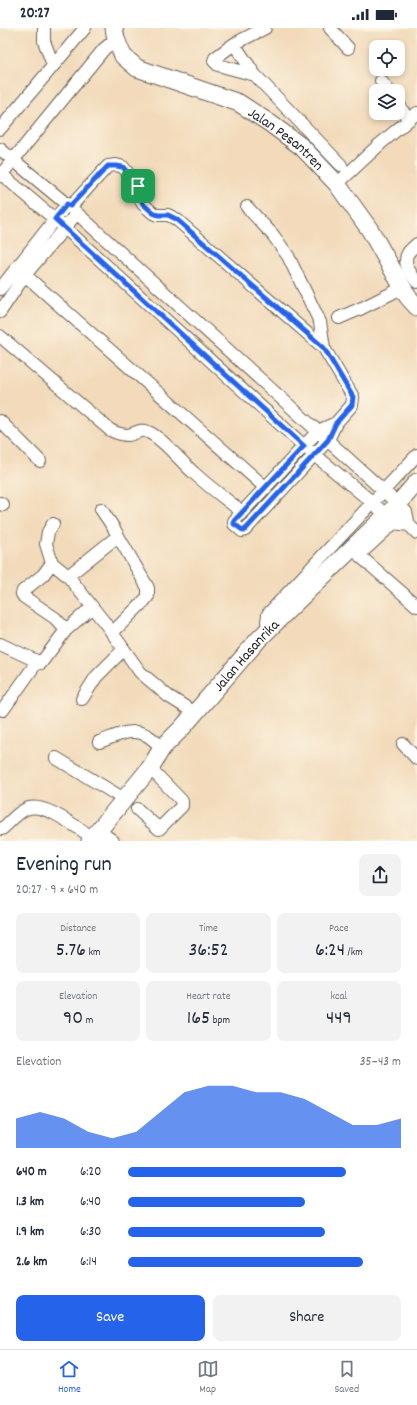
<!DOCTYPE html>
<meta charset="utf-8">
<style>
:root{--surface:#fff;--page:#f2f2f3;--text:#1f2937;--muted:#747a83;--line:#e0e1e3;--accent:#2563eb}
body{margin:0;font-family:Dekko,sans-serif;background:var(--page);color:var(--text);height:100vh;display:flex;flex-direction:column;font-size:15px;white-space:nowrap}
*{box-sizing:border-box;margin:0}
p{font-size:13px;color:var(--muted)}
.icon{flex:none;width:22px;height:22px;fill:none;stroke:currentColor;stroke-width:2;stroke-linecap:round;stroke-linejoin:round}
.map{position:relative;height:813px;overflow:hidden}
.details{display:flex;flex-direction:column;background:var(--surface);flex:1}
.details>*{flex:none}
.tools{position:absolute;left:369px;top:12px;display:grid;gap:8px}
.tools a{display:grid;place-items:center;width:36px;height:36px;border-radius:8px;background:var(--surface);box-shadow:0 2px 6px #0003;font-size:20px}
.pin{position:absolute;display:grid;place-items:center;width:34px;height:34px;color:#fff;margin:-17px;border-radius:8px;box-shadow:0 2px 6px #0006}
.round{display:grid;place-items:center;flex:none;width:42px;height:42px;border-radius:8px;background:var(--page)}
.overview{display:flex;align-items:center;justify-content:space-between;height:68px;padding:0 16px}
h1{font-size:22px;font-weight:600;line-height:30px}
.figures{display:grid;grid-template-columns:repeat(3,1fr);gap:6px;height:68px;padding:4px 16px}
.figures div{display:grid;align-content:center;border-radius:8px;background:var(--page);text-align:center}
.figures b{font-size:20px;font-weight:600}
.figures small{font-size:11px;font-weight:400}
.figures p{font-size:11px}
.chart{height:112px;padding:8px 16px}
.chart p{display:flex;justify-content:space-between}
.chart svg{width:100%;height:72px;margin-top:4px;fill:var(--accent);opacity:.7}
.cta{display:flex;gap:8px;margin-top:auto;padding:8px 16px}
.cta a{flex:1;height:46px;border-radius:8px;background:var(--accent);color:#fff;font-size:16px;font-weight:600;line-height:46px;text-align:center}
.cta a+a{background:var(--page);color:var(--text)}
ul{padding:0 16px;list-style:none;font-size:13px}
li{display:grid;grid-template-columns:64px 48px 1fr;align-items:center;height:30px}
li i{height:10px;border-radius:5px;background:var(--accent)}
.status{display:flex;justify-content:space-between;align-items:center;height:28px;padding:0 20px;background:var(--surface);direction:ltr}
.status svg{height:11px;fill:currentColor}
.menu{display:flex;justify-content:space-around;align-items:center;height:56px;border-top:1px solid var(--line);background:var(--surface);font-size:11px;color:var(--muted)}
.menu a{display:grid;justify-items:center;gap:2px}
.menu .current{color:var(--accent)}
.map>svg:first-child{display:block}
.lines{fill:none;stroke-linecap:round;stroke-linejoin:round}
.street-casing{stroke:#675e53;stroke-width:14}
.secondary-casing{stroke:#675e53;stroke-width:19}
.street{stroke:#fff;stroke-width:12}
.secondary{stroke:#fff;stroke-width:17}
.route-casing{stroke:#fff;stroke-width:8}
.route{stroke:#2563eb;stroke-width:5}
.labels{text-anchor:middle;stroke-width:4;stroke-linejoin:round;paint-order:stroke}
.street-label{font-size:15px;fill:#1c1c1c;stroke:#fcf5e5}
</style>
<div class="status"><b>20:27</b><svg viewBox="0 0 49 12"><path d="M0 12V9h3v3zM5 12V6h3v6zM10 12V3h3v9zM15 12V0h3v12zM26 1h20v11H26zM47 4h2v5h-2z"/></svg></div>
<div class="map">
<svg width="417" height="813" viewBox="0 0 417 813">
<rect width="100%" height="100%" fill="#fcf5e5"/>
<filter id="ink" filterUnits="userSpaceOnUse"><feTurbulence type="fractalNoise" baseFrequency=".025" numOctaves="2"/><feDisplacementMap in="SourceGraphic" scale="8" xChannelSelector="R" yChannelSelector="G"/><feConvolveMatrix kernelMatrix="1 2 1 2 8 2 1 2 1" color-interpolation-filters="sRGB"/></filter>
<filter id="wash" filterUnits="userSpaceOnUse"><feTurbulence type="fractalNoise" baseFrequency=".012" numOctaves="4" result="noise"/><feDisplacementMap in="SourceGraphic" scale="16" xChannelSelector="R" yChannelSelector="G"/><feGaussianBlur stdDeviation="0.9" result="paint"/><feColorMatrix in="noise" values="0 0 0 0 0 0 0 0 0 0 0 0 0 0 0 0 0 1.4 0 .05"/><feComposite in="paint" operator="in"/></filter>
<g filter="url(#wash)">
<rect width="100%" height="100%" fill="#f2daba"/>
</g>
<g filter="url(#ink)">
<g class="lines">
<g class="street-casing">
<path id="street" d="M 44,0 L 44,13 L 53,37
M 330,0 L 348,20
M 234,16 L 255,47 L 341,137
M 255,47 L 218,37 L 214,33 L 215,30 L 234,16 L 265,0
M 381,53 L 389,63
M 398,76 L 408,91
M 0,101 L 85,0
M 0,121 L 70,179 L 398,476 L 406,484 L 409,497 L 417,505
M 0,145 L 64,199 L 304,418 L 373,475 L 394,495 L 409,497
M 0,148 L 104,21 L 116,11
M 337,156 L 380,116 L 417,85
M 70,179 L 108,138 L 116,137 L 123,139 L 138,158 L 140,163 L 141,172 L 143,176 L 153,185 L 157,187 L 168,187 L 176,191 L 324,320 L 353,369 L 352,377 L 336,395 L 328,412 L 245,502 L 242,503 L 234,496 L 234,493 L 318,403 L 336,395
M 247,179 L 273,207 L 288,228 L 320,294 L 324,320
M 417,216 C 414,219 410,222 408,225 C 402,235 411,246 417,254
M 25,247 L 266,460
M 0,261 L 67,176
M 0,284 L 25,247 L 77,185
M 339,290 L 362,280 L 402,260
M 0,308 L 110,402 C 116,405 121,407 128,407 C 135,406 141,400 148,404 C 164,411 181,434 194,445 C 209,459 226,471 242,484
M 0,393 L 40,433
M 0,475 L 3,477
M 101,481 L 113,499 L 148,560 L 148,568 L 145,572 L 112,605
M 399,490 L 361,525 L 360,528 L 417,578
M 53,496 L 48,504 L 46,516 L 52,535 L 68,548
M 118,508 L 68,548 L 108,599 L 140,644 L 168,668 L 195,685
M 52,535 L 43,547 L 23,563 L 22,566 L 24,569 L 55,590 L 66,602
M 269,601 L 267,594 L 268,586 L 417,427
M 0,616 L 41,635 L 66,602 L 92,579
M 82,671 L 96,649 L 123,622
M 3,682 L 37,634
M 99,714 C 114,709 132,698 148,708 C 153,711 158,716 162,720
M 403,716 L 417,731
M 56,730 L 124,771
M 137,781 L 159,801 L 182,778 L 182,773 L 150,740
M 2,801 C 9,795 18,784 26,781 C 44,773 77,800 92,809
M 98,802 L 113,813"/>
</g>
<g class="secondary-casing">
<g id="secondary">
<path id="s1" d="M 114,0 L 116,11 L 123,28 L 137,40 L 239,75 L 271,96 L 302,119 L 337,156 L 370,202 L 408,269 L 417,279"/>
<path id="s2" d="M 90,813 L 150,740 L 162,720 L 182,700 L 258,612 L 292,578 L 398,476 L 417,454"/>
</g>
</g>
<use href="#street" class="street"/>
<use href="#secondary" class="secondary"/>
</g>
</g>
<g class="lines" filter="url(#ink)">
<g class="route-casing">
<path id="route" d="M 108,138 L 116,138 L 123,139 L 138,158 L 140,163 L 141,172 L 143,176 L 153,185 L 158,187 L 168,187 L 176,191 L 324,320 L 353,369 L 352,377 L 336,395 L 328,412 L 244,503 L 234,496 L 234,493 L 304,418 L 55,191 L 67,176 L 70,178 Z"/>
</g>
<use href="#route" class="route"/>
</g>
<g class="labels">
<g class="street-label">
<text dy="5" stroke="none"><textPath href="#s1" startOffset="215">Jalan Pesantren</textPath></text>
<text dy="5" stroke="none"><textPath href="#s2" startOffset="243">Jalan Hasanrika</textPath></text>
</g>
</g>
</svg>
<div class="tools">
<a><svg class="icon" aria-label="locate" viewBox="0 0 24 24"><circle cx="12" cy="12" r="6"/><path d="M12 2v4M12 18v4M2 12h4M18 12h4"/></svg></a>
<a><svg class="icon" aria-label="layers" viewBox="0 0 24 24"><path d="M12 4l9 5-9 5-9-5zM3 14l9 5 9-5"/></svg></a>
</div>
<div class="pin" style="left:138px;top:158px;background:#1e9e55"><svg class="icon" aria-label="arrive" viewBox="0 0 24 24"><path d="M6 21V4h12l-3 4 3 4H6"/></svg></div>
</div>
<section class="details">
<div class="overview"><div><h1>Evening run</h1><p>20:27 · 9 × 640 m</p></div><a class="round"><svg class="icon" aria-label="share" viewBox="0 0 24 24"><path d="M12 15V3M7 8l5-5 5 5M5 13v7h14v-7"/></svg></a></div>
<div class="figures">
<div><p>Distance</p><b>5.76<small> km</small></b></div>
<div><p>Time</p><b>36:52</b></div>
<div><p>Pace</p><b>6:24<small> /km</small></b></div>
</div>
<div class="figures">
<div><p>Elevation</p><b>90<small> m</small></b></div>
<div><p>Heart rate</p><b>165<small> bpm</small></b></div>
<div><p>kcal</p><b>449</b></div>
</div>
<div class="chart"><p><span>Elevation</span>35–43 m</p>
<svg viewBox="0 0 160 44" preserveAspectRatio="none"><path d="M0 44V26L10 22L20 26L30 34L40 38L50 34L60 22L70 10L80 6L90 6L100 10L110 10L120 14L130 22L140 30L150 30L160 26V44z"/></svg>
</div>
<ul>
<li><b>640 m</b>6:20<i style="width:80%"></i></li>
<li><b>1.3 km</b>6:40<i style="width:65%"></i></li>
<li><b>1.9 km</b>6:30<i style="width:72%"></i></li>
<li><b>2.6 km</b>6:14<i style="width:86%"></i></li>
</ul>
<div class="cta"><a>Save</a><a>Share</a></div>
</section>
<nav class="menu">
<a class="current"><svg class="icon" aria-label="home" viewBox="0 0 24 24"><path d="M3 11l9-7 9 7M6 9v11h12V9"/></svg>Home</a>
<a><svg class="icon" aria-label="map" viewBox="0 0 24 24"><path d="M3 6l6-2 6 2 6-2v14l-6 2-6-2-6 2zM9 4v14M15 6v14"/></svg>Map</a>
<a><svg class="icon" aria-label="saved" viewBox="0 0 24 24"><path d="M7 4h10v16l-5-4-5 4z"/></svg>Saved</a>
</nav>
